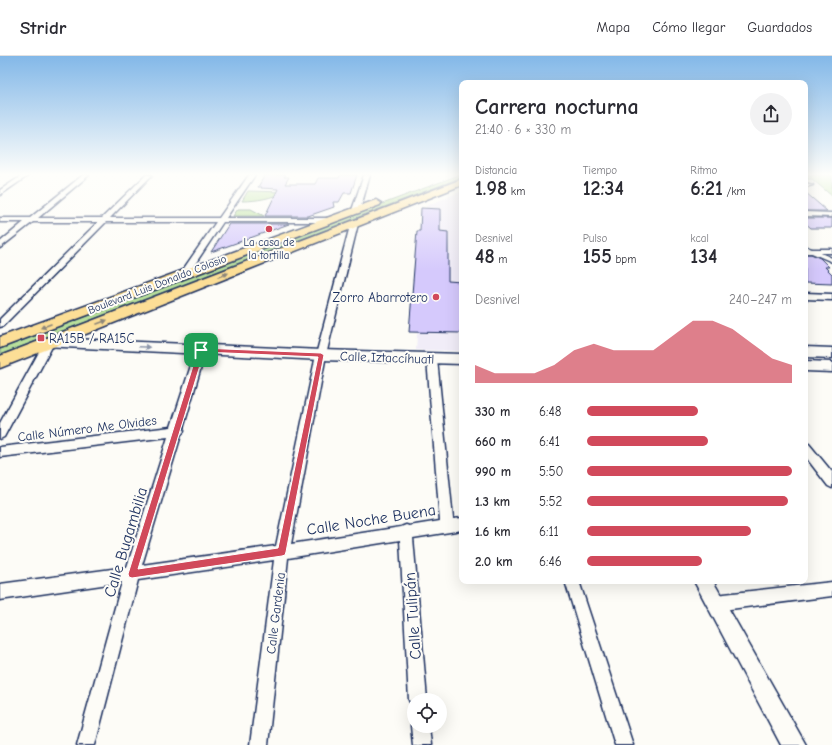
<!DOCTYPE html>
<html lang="es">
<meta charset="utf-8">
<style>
:root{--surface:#fff;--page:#f2f2f3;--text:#2b2b33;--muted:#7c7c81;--line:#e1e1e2;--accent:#d1495b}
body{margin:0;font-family:"Comic Neue",sans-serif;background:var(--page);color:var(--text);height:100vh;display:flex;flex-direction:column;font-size:15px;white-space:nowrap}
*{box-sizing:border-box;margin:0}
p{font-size:13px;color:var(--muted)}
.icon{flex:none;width:22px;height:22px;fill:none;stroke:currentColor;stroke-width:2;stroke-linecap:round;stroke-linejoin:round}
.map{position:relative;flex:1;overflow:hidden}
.panel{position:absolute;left:459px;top:24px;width:349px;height:504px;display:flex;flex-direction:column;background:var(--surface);border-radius:8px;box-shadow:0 4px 16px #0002}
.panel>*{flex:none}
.fabs{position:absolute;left:407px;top:637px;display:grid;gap:8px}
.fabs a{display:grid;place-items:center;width:40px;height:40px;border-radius:50%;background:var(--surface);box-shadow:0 4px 16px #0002;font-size:20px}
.pin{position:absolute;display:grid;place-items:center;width:34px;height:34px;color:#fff;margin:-17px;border-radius:8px;box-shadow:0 2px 6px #0006}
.round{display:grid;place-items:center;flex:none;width:42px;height:42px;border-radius:21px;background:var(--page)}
.head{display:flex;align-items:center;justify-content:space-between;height:68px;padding:0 16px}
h1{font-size:22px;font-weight:700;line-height:30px}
.metrics{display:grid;grid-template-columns:repeat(3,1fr);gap:6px;height:68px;padding:4px 16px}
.metrics div{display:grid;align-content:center}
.metrics b{font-size:20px;font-weight:700}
.metrics small{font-size:11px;font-weight:400}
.metrics p{font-size:11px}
.chart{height:112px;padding:8px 16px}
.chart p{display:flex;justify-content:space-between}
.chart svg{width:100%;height:72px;margin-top:4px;fill:var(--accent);opacity:.7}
ul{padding:0 16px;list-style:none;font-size:13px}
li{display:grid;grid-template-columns:64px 48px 1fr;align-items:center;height:30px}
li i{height:10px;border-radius:5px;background:var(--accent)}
header{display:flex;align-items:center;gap:24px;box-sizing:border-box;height:56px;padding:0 20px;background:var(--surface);border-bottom:1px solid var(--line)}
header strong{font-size:19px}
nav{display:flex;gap:22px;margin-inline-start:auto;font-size:14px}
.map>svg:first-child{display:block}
.built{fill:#f1edf8}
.green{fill:#b8df9b;stroke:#6a877c}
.building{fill:#d5c9fc;stroke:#1b2f5e}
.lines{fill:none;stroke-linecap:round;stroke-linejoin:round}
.pedestrian-casing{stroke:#1b2f5e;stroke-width:3}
.minor-casing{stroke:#1b2f5e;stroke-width:3}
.tertiary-casing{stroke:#1b2f5e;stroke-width:3}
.secondary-casing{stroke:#1b2f5e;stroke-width:3}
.primary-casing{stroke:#1b2f5e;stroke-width:3}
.pedestrian{fill:#fdfcf7;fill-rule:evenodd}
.minor{fill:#fdfcf7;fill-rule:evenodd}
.tertiary{fill:#fdfcf7;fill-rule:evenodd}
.secondary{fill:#fdfcf7;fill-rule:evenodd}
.primary{fill:#fcde96;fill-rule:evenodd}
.oneway{fill:#8c867a}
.oneway2{fill:#8c96aa}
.route{fill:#d1495b;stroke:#fff;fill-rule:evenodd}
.poi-dot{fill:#d1495b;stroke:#fdfcf7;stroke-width:1.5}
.labels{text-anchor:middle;stroke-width:4;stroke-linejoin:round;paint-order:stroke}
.far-poi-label{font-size:11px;fill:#1b2f5e;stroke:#fdfcf7}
.far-street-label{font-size:11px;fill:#1b2f5e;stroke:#fdfcf7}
.poi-label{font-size:13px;fill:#1b2f5e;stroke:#fdfcf7;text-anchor:end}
.street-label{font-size:13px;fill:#1b2f5e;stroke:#fdfcf7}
.near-street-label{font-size:16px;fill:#1b2f5e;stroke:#fdfcf7}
</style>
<header>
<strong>Stridr</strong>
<nav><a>Mapa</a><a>Cómo llegar</a><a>Guardados</a></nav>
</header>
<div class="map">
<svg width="832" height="689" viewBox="0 0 832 689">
<rect width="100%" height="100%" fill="#fdfcf7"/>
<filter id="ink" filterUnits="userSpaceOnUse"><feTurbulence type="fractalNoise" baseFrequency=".025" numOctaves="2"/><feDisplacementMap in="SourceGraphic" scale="8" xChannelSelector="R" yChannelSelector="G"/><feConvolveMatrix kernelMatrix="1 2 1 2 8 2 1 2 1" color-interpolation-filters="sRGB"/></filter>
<g filter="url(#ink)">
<path class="built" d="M 462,135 L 462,295 L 416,294 L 426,150 Z"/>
<path class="green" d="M 459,119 L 462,119 L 462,121 L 0,299 L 0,293 Z
M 805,119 L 832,119 L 832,140 L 812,123 L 805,123 Z
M 248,135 L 284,136 C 272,142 257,145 242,145 Z
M 238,153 L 251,153 L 264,160 L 233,160 Z"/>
<path class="building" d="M 265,119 L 286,119 L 284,121 L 289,121 L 285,128 L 315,128 L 318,122 L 339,122 L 340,119 L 357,119 L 351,137 L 344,137 L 339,146 L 333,146 L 334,151 L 308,160 L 265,160 L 278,133 L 261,132 L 262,131 L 258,131 Z
M 805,136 L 827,155 L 805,155 Z
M 421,152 L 440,153 L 440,175 L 448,176 L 448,225 L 461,226 L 462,277 L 409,276 L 417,175 L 420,175 Z
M 805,162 L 832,162 L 832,172 L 811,172 L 805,167 Z
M 229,168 L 289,168 L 211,196 Z
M 805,198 L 811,198 L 820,202 L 829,211 L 825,211 L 832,218 L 832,228 L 805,227 Z"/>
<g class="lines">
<g class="pedestrian-casing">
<path id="pedestrian" d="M 805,190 L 832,202 L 832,206 L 805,194 Z"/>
</g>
<g class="minor-casing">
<path id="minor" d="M 23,119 L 29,119 L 0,139 L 0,134 Z
M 83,119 L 89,119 L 38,162 L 102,162 L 146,119 L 152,119 L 110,162 L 219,162 L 249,119 L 255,119 L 226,162 L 329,162 L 333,164 L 329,166 L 223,166 L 187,220 L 184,221 L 180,218 L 216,166 L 106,166 L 3,270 L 0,271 L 0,263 L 98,166 L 33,166 L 0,192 L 0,186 L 24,166 L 0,166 L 0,162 L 30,162 Z
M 364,119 L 370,119 L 360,154 L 356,156 L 352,154 Z
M 805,127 L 813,129 L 805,131 Z
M 805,156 L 832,157 L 832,161 L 805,160 Z
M 351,166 L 357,166 L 358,168 L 326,299 L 291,488 L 401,471 L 406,469 L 409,470 L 440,465 L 427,303 L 428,301 L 436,301 L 437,303 L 453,463 L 462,462 L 462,474 L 413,482 L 427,644 L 414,644 L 414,651 L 412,650 L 409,644 L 400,484 L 288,502 L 268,689 L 250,689 L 274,504 L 138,524 L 95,689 L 77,689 L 122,526 L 0,544 L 0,528 L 127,511 L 168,381 L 0,401 L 0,391 L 171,371 L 196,294 L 201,291 L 205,292 L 206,294 L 183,373 L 184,375 L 181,379 L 142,509 L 276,490 L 316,299 Z
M 805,193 L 832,193 L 832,197 L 805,197 Z
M 805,237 L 832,238 L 832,244 L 805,243 Z
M 49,284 L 54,287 L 4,381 L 0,383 L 0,367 L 44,287 Z
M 805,386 L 809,388 L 832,416 L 832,432 L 828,430 L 805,400 Z
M 565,525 L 579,525 L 633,689 L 615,689 Z
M 832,526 L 832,540 L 715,555 L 710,552 L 707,547 L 710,542 L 715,539 Z
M 414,664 L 414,670 L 429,670 L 431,689 L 413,689 L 411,670 Z"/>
</g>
<g class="tertiary-casing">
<path id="tertiary" d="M 694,525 L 713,525 L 806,689 L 781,689 Z"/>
</g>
<g class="secondary-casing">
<path id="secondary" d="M 49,282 L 321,294 L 462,298 L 462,308 L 321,304 L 44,290 L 42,287 L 44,284 Z
M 805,291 L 832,292 L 832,302 L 805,301 Z
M 805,305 L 832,306 L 832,316 L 805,315 Z"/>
</g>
<g class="primary-casing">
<path id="primary" d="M 462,123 L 462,129 L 0,312 L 0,300 Z
M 376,144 L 381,147 L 380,149 L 0,292 L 0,281 Z"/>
</g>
<use href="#pedestrian" class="pedestrian"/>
<use href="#minor" class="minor"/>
<use href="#tertiary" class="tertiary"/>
<use href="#secondary" class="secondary"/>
<use href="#primary" class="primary"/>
</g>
<defs><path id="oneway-solid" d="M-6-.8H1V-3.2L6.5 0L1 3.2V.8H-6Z"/></defs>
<g class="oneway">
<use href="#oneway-solid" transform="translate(223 219) rotate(-21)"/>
<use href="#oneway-solid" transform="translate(102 266) rotate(-21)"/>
<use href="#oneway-solid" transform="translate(46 270) rotate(159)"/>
</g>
<use class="oneway2" href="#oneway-solid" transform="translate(144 291) rotate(3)"/>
</g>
<linearGradient id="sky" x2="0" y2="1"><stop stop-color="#83b8e8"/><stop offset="0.55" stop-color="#fefefb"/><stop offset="1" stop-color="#fefefb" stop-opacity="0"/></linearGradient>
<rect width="832" height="215" fill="url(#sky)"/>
<path class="route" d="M 201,292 L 321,297 L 324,299 L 286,496 L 285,499 L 282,500 L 132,522 L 129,521 L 128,518 L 198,294 ZM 204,296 L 318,301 L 278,492 L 138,513 Z"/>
<g class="poi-dot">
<circle cx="269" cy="173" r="4"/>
<circle cx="436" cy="241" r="4"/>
<rect x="37" y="278" width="8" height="8" rx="2"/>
</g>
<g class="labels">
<g class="far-poi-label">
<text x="269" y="190">La casa de<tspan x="269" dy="13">la tortilla</tspan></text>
</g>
<g class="far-street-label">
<text transform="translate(157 228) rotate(-21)" y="4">Boulevard Luis Donaldo Colosio</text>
</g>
<g class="poi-label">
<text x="428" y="246">Zorro Abarrotero</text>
<text x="49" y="287" text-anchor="start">RA15B / RA15C</text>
</g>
<g class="street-label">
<text transform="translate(387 301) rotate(2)" y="5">Calle Iztaccíhuatl</text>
<text transform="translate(87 372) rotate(-7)" y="5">Calle Número Me Olvides</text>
<text transform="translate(275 557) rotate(-83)" y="5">Calle Gardenia</text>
</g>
<g class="near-street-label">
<text transform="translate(371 463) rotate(-9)" y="6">Calle Noche Buena</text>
<text transform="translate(125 486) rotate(-73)" y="6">Calle Bugambilia</text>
<text transform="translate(412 560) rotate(-94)" y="6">Calle Tulipán</text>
</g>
</g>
</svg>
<div class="fabs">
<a><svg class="icon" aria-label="locate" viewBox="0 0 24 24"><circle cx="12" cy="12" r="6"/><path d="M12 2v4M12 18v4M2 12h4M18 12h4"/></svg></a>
</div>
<div class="pin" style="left:201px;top:294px;background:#1e9e55"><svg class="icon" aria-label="arrive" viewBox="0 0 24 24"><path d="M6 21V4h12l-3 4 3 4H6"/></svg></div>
<section class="panel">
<div class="head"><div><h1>Carrera nocturna</h1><p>21:40 · 6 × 330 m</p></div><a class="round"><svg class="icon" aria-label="share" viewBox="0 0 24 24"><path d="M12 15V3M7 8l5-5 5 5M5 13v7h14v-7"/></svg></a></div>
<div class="metrics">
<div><p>Distancia</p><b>1.98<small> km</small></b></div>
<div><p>Tiempo</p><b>12:34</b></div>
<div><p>Ritmo</p><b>6:21<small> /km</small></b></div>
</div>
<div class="metrics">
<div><p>Desnivel</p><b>48<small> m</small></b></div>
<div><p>Pulso</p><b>155<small> bpm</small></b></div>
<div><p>kcal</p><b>134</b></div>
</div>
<div class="chart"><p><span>Desnivel</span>240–247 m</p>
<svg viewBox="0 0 160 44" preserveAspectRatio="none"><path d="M0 44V33L10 38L20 38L30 38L40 33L50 24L60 20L70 24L80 24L90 24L100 15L110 6L120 6L130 11L140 20L150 29L160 33V44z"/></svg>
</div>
<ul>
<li><b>330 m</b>6:48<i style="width:54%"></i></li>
<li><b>660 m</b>6:41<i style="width:59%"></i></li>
<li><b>990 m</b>5:50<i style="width:100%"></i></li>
<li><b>1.3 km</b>5:52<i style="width:98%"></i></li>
<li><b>1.6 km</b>6:11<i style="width:80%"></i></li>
<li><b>2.0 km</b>6:46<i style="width:56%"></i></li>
</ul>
</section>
</div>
